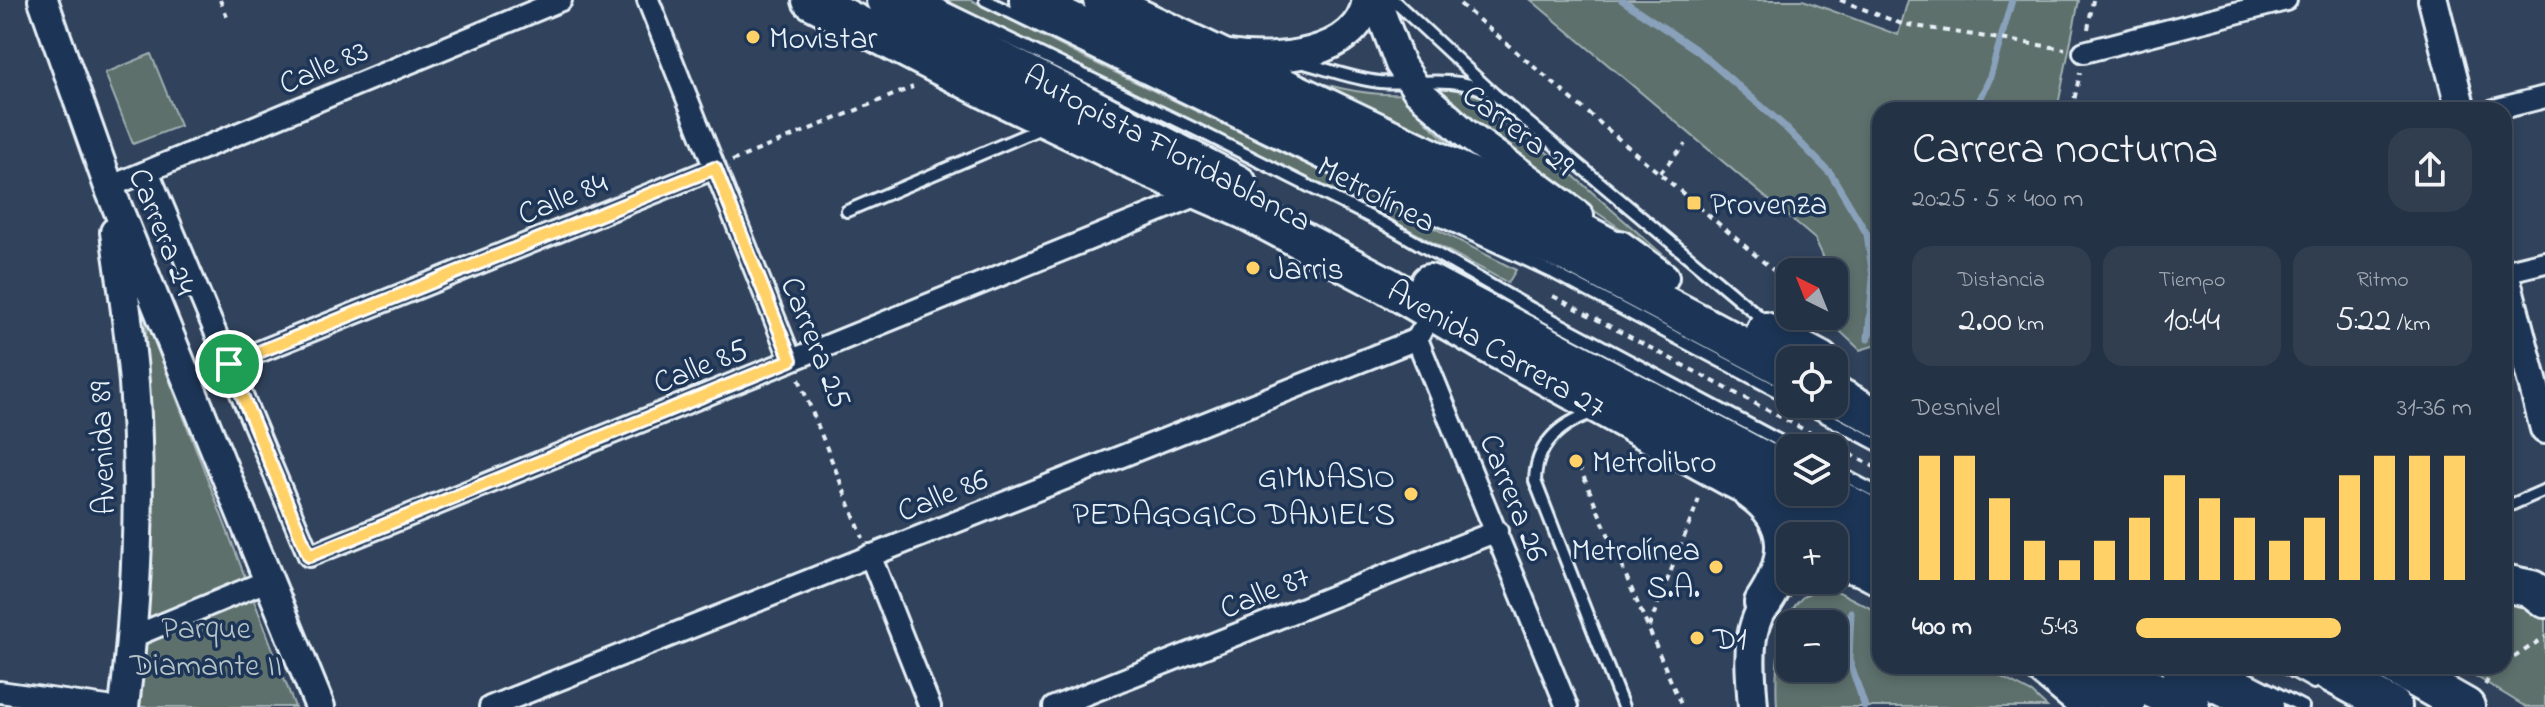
<!DOCTYPE html>
<html lang="es">
<meta charset="utf-8">
<style>
:root{--surface:#243245;--page:#303e50;--text:#f1f3f6;--muted:#a3aab3;--line:#414d5e;--accent:#ffd166}
body{margin:0;font-family:"Indie Flower",sans-serif;background:var(--page);color:var(--text);height:100vh;display:flex;flex-direction:column;font-size:30px;white-space:nowrap}
*{box-sizing:border-box;margin:0}
p{font-size:26px;color:var(--muted)}
.icon{flex:none;width:44px;height:44px;fill:none;stroke:currentColor;stroke-width:2;stroke-linecap:round;stroke-linejoin:round}
.map{position:relative;flex:1;overflow:hidden}
.drawer{position:absolute;left:1872px;top:102px;width:640px;height:572px;display:flex;flex-direction:column;background:var(--surface);border-radius:24px;box-shadow:0 4px 12px #0003,0 0 0 2px var(--line)}
.drawer>*{flex:none}
.needle{width:52px;rotate:317deg}
.buttons{position:absolute;left:1776px;top:258px;display:grid;gap:16px}
.buttons a{display:grid;place-items:center;width:72px;height:72px;border-radius:16px;background:var(--surface);box-shadow:0 4px 12px #0003,0 0 0 2px var(--line);font-size:40px}
.pin{position:absolute;display:grid;place-items:center;width:68px;height:68px;color:#fff;margin:-34px;border:4px solid #fff;border-radius:50%;box-shadow:0 2px 8px #0007}
.round{display:grid;place-items:center;flex:none;width:84px;height:84px;border-radius:24px;background:var(--page)}
.head{display:flex;align-items:center;justify-content:space-between;height:136px;padding:0 40px}
h1{font-size:44px;font-weight:600;line-height:60px}
.metrics{display:grid;grid-template-columns:repeat(3,1fr);gap:12px;height:136px;padding:8px 40px}
.metrics div{display:grid;align-content:center;border-radius:20px;background:var(--page);text-align:center}
.metrics b{font-size:34px;font-weight:600}
.metrics small{font-size:22px;font-weight:400}
.metrics p{font-size:22px}
.chart{height:224px;padding:16px 40px}
.chart p{display:flex;justify-content:space-between}
.chart svg{width:100%;height:144px;margin-top:8px;stroke:var(--accent);stroke-width:6}
ul{padding:0 40px;list-style:none;font-size:26px}
li{display:grid;grid-template-columns:128px 96px 1fr;align-items:center;height:60px}
li i{height:20px;border-radius:10px;background:var(--accent)}
.map>svg:first-child{display:block}
.green{fill:#5d706c;stroke:#a2b0b2;stroke-width:2;fill-rule:evenodd}
.lines{fill:none;stroke-linecap:round;stroke-linejoin:round}
.stream{stroke:#89a1ba;stroke-width:7}
.lane-casing{stroke:#e8f1f8;stroke-width:16}
.street-casing{stroke:#e8f1f8;stroke-width:26}
.secondary-casing{stroke:#e8f1f8;stroke-width:34}
.highway-casing{stroke:#e8f1f8;stroke-width:42}
.path{stroke:#e8f1f8;stroke-width:4;stroke-dasharray:6 6;stroke-linecap:butt}
.lane{stroke:#1d3557;stroke-width:10}
.street{stroke:#1d3557;stroke-width:20}
.secondary{stroke:#1d3557;stroke-width:28}
.highway{stroke:#1d3557;stroke-width:36}
.route-casing{stroke:#fff;stroke-width:16}
.route{stroke:#ffd166;stroke-width:10}
.poi-dot{fill:#ffd166;stroke:#1d3557;stroke-width:3}
.labels{text-anchor:middle;stroke-width:7;stroke-linejoin:round;paint-order:stroke}
.poi-label{font-size:32px;fill:#e8f1f8;stroke:#1d3557;text-anchor:start}
.street-label{font-size:32px;fill:#e8f1f8;stroke:#1d3557}
.park-label{font-size:32px;fill:#b7c4c7;stroke:#1d3557}
</style>
<div class="map">
<svg width="2545" height="707" viewBox="0 0 2545 707">
<rect width="100%" height="100%" fill="#30425c"/>
<filter id="ink" filterUnits="userSpaceOnUse"><feTurbulence type="fractalNoise" baseFrequency=".0125" numOctaves="2"/><feDisplacementMap in="SourceGraphic" scale="16" xChannelSelector="R" yChannelSelector="G"/><feConvolveMatrix kernelMatrix="1 2 1 2 8 2 1 2 1" color-interpolation-filters="sRGB"/></filter>
<g filter="url(#ink)">
<path class="green" d="M 943,0 L 971,0 L 1087,59 L 1347,183 L 1516,270 L 1508,283 L 1356,201 Z
M 1531,0 L 1803,0 L 1898,35 L 1908,0 L 2079,0 L 2057,110 L 1880,110 L 1880,344 L 1860,350 L 1824,316 L 1834,316 L 1834,272 L 1819,272 L 1823,256 L 1815,239 Z
M 151,54 L 180,126 L 133,144 L 105,73 Z
M 1272,68 C 1316,82 1358,97 1405,94 C 1432,137 1468,157 1509,184 Z
M 1425,87 L 1450,88 L 1485,98 L 1678,268 L 1507,151 Z
M 146,319 L 295,707 L 138,707 L 151,573 Z
M 1820,588 L 1837,591 L 1880,613 L 1880,666 L 1980,666 L 2032,693 L 2047,707 L 1777,707 C 1775,675 1776,620 1803,597 C 1808,593 1815,591 1820,588 ZM 1834,624 L 1834,668 L 1790,668 L 1790,624 Z
M 2504,597 L 2545,613 L 2545,707 L 2526,707 L 2459,666 L 2504,666 Z"/>
<g class="lines">
<path class="stream" d="M 1622,0 L 1698,51 L 1784,126 L 1831,174 L 1867,234 L 1873,278 L 1868,339
M 1975,110 L 1989,80 L 2012,0
M 1870,334 L 1880,313
M 1851,612 L 1849,660 L 1865,707"/>
<g class="lane-casing">
<path id="lane" d="M 929,0 L 1207,135 L 1386,225 L 1532,309 L 1793,448
M 985,0 L 1392,198 L 1554,273 L 1790,398
M 1393,0 L 1494,94 L 1766,322
M 1301,62 C 1327,69 1352,79 1380,82 C 1416,85 1450,75 1484,90
M 847,211 L 1044,127
M 1801,404 L 1880,446
M 1595,412 C 1560,423 1536,444 1535,481 L 1623,707
M 1834,470 L 1880,494
M 2504,508 L 2545,490
M 2224,666 L 2303,707
M 2283,666 L 2314,683"/>
</g>
<g class="street-casing">
<path id="street" d="M 648,0 L 791,360
M 2084,52 L 2286,0
M 2494,110 L 2545,97
M 148,171 L 309,556 L 1203,193
M 109,187 L 561,0
M 2504,272 L 2545,262
M 1422,330 L 1417,339 L 1567,707
M 229,364 L 715,168
M 870,555 L 930,707
M 132,637 L 269,580
M 0,692 L 107,707
M 490,707 L 1417,339
M 1054,707 L 1497,531"/>
</g>
<g class="secondary-casing">
<path id="secondary" d="M 43,0 L 109,187 L 320,707
M 1376,0 L 1400,64 L 1417,90 L 1465,133 L 1579,216
M 2433,0 L 2461,110
M 1229,55 C 1273,62 1358,57 1367,0
M 115,232 C 122,282 130,333 134,383 C 142,492 137,599 124,707
M 1620,245 L 1664,277
M 2504,273 L 2545,429
M 1834,564 L 1861,571 L 1880,581
M 2036,666 L 2085,707
M 1753,707 C 1750,661 1743,624 1777,587"/>
</g>
<g class="highway-casing">
<path id="highway" d="M 811,0 L 992,93 L 1152,170 L 1246,211 L 1388,286 L 1496,349 L 1733,479 L 1880,553
M 885,0 L 1238,184
M 1028,0 L 1459,207 L 1575,257 L 1790,371
M 1102,0 L 1535,207 L 1632,259
M 1429,283 L 1790,474
M 1765,331 L 1820,360
M 1834,394 L 1880,419
M 1751,491 C 1796,522 1790,563 1763,603
M 1825,492 L 1880,521
M 2504,583 L 2532,589 L 2545,599
M 2102,666 L 2191,707
M 2180,666 L 2265,707
M 2317,666 L 2393,707
M 2394,666 L 2466,707
M 2085,670 L 2126,707"/>
</g>
<path class="path" d="M 220,0 L 227,17
M 1840,0 L 1902,24 L 2065,49
M 1460,4 L 1786,281
M 2088,29 L 2093,0
M 2072,110 L 2080,73
M 732,161 L 913,87
M 1660,173 L 1685,144
M 1553,296 L 1880,470
M 799,379 L 863,538
M 1579,466 L 1682,707
M 1649,627 L 1699,499
M 2504,664 L 2545,637
M 2485,685 L 2492,672 L 2501,666"/>
<use href="#lane" class="lane"/>
<use href="#street" class="street"/>
<use href="#secondary" class="secondary"/>
<use href="#highway" class="highway"/>
</g>
</g>
<g class="lines" filter="url(#ink)">
<g class="route-casing">
<path id="route" d="M 715,168 L 791,360 L 309,556 L 229,364 Z"/>
</g>
<use href="#route" class="route"/>
</g>
<g class="poi-dot">
<circle cx="753" cy="37" r="8"/>
<rect x="1686" y="195" width="16" height="16" rx="4"/>
<circle cx="1253" cy="268" r="8"/>
<circle cx="1576" cy="461" r="8"/>
<circle cx="1411" cy="494" r="8"/>
<circle cx="1716" cy="567" r="8"/>
<circle cx="1697" cy="638" r="8"/>
</g>
<g class="labels">
<g class="poi-label">
<text x="769" y="48">Movistar</text>
<text x="1710" y="214">Provenza</text>
<text x="1269" y="279">Jarris</text>
<text x="1592" y="472">Metrolibro</text>
<text x="1395" y="487" text-anchor="end">GIMNASIO<tspan x="1395" dy="37">PEDAGOGICO DANIEL´S</tspan></text>
<text x="1700" y="560" text-anchor="end">Metrolínea<tspan x="1700" dy="37">S.A.</tspan></text>
<text x="1713" y="649">D1</text>
</g>
<g class="street-label">
<text transform="translate(323 66) rotate(-23)" y="11">Calle 83</text>
<text transform="translate(1519 129) rotate(37)" y="11">Carrera 29</text>
<text transform="translate(1168 147) rotate(28)" y="11">Autopista Floridablanca</text>
<text transform="translate(1377 193) rotate(28)" y="11">Metrolínea</text>
<text transform="translate(562 197) rotate(-22)" y="11">Calle 84</text>
<text transform="translate(164 231) rotate(68)" y="11">Carrera 24</text>
<text transform="translate(817 342) rotate(68)" y="11">Carrera 25</text>
<text transform="translate(1497 348) rotate(30)" y="11">Avenida Carrera 27</text>
<text transform="translate(700 365) rotate(-22)" y="11">Calle 85</text>
<text transform="translate(101 448) rotate(-92)" y="11">Avenida 89</text>
<text transform="translate(942 494) rotate(-22)" y="11">Calle 86</text>
<text transform="translate(1515 497) rotate(68)" y="11">Carrera 26</text>
<text transform="translate(1264 591) rotate(-22)" y="11">Calle 87</text>
</g>
<g class="park-label">
<text x="206" y="638">Parque<tspan x="206" dy="37">Diamante II</tspan></text>
</g>
</g>
</svg>
<div class="buttons">
<a><svg class="needle" viewBox="-14 -14 28 28"><path d="M0-13l5 13h-10z" fill="#e53935"/><path d="M0 13l5-13h-10z" fill="#a3aab3"/></svg></a>
<a><svg class="icon" aria-label="locate" viewBox="0 0 24 24"><circle cx="12" cy="12" r="6"/><path d="M12 2v4M12 18v4M2 12h4M18 12h4"/></svg></a>
<a><svg class="icon" aria-label="layers" viewBox="0 0 24 24"><path d="M12 4l9 5-9 5-9-5zM3 14l9 5 9-5"/></svg></a>
<a>+</a>
<a>−</a>
</div>
<div class="pin" style="left:229px;top:364px;background:#1e9e55"><svg class="icon" aria-label="arrive" viewBox="0 0 24 24"><path d="M6 21V4h12l-3 4 3 4H6"/></svg></div>
<section class="drawer">
<div class="head"><div><h1>Carrera nocturna</h1><p>20:25 · 5 × 400 m</p></div><a class="round"><svg class="icon" aria-label="share" viewBox="0 0 24 24"><path d="M12 15V3M7 8l5-5 5 5M5 13v7h14v-7"/></svg></a></div>
<div class="metrics">
<div><p>Distancia</p><b>2.00<small> km</small></b></div>
<div><p>Tiempo</p><b>10:44</b></div>
<div><p>Ritmo</p><b>5:22<small> /km</small></b></div>
</div>
<div class="chart"><p><span>Desnivel</span>31–36 m</p>
<svg viewBox="0 0 160 44" preserveAspectRatio="none"><path d="M5 44V6M15 44V6M25 44V19M35 44V32M45 44V38M55 44V32M65 44V25M75 44V12M85 44V19M95 44V25M105 44V32M115 44V25M125 44V12M135 44V6M145 44V6M155 44V6"/></svg>
</div>
<ul>
<li><b>400 m</b>5:43<i style="width:61%"></i></li>
</ul>
</section>
</div>
